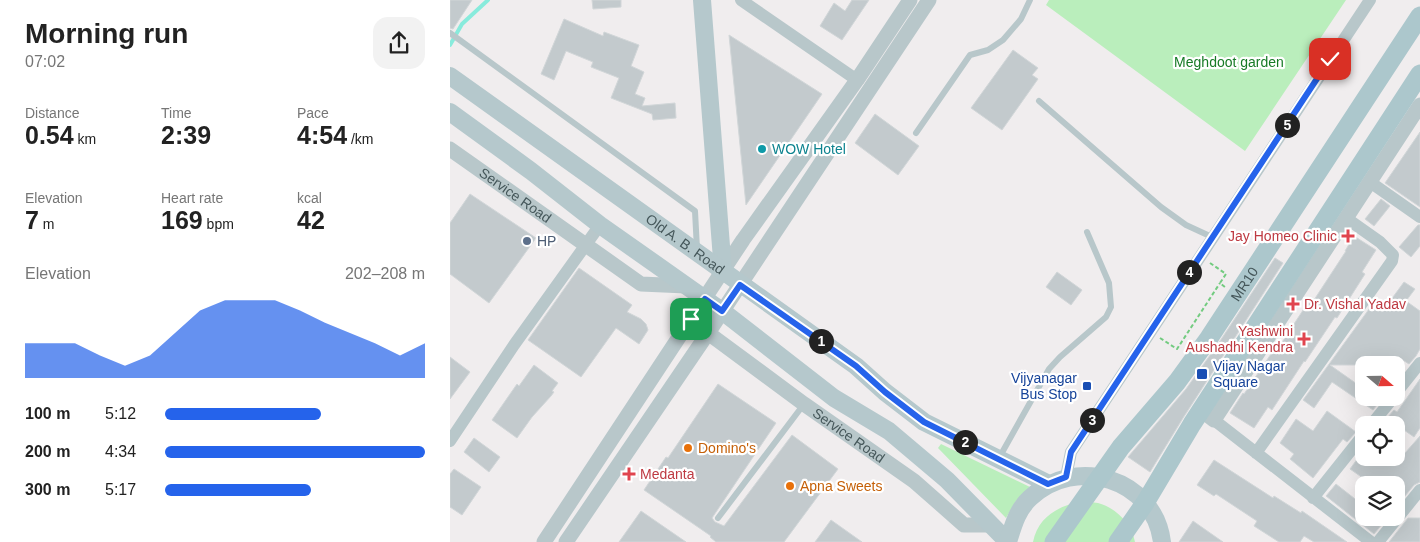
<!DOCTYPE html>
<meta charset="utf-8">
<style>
:root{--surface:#fff;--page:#f2f2f2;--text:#222;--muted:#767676;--accent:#2563eb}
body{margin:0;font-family:Arial,sans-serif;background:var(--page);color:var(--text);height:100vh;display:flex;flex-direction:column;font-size:19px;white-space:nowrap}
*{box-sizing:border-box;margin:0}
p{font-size:16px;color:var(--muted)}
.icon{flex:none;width:28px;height:28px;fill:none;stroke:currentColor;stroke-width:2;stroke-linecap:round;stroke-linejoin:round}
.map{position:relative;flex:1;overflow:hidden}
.side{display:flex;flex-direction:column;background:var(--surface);width:450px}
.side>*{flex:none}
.needle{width:32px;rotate:110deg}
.fabs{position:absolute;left:905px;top:356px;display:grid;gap:10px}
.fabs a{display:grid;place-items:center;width:50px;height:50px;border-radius:10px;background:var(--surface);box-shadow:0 5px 20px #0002;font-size:25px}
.pin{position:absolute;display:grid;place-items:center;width:42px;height:42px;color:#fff;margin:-21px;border-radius:10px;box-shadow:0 2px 8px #0006}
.km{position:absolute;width:25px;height:25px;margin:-12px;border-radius:50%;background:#222;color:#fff;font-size:14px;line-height:25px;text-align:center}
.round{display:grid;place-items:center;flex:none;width:52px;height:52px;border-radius:15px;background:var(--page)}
.headline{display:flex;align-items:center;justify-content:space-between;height:85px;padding:0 25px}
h1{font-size:28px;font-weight:800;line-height:38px}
.figures{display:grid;grid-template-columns:repeat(3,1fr);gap:8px;height:85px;padding:5px 25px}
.figures div{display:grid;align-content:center}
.figures b{font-size:25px;font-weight:800}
.figures small{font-size:14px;font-weight:400}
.figures p{font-size:14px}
.chart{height:140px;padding:10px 25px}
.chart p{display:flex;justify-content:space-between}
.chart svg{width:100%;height:90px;margin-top:5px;fill:var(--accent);opacity:.7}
ul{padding:0 25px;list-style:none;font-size:16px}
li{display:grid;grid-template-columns:80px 60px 1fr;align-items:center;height:38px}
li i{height:12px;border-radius:6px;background:var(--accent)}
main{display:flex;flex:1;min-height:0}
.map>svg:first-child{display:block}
.green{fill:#baeebc}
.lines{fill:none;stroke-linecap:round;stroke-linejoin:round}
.stream{stroke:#88ebdc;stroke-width:4}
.building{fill:#c3cacd;stroke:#d1d6d8}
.path{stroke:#73cb80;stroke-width:2;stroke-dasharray:4 2.5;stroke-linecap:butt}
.service{stroke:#b8c7ca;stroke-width:6}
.minor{stroke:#b8c7ca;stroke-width:12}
.tertiary{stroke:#b8c7ca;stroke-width:15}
.secondary{stroke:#b5c8cc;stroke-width:18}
.primary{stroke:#acc7cc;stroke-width:19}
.route-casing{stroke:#fff;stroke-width:10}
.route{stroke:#2563eb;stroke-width:6}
.culture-dot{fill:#0f9aa8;stroke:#fff;stroke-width:2}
.health-dot{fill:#e0444e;stroke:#fff;stroke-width:2}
.service-dot{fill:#5c6f8a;stroke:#fff;stroke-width:2}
.transit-dot{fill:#1a4fb4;stroke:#fff;stroke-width:2}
.food-dot{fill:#e8710a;stroke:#fff;stroke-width:2}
.labels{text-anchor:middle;stroke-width:4.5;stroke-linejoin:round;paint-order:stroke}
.park-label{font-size:14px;fill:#177a26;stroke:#fff}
.culture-label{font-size:14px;fill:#0d838f;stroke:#fff;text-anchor:start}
.street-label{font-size:14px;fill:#45575a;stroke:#fff}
.health-label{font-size:14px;fill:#be3a42;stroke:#fff;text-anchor:end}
.service-label{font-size:14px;fill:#4e5e75;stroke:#fff;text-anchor:start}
.transit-label{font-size:14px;fill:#164399;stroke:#fff;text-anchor:start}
.food-label{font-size:14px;fill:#c56008;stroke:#fff;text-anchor:start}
</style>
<main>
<section class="side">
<div class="headline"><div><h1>Morning run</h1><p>07:02</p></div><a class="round"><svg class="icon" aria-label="share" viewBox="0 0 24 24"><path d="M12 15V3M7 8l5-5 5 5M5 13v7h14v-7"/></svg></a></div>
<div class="figures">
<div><p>Distance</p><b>0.54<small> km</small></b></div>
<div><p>Time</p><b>2:39</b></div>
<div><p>Pace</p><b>4:54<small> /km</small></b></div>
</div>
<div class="figures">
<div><p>Elevation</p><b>7<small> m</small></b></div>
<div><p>Heart rate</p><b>169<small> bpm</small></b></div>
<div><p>kcal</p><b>42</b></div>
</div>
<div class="chart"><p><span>Elevation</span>202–208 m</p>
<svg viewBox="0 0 160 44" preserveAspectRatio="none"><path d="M0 44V27L10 27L20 27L30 33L40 38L50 33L60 22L70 11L80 6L90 6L100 6L110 11L120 17L130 22L140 27L150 33L160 27V44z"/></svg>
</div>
<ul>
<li><b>100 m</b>5:12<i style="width:60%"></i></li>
<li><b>200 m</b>4:34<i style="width:100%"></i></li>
<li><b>300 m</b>5:17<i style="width:56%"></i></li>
</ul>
</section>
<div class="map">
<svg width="970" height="542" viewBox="0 0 970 542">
<rect width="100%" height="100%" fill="#f0edee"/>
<path class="green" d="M 599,0 L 896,0 L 795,151 L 596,5 Z
M 491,444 L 580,487 L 566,501 L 556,518 L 488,448 Z
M 632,501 C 637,502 643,502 648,503 C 665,507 682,524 685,542 L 583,542 C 588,517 608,506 632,501 Z"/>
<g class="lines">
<path class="stream" d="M 0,45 L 12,24 L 38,0"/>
</g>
<path class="building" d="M 0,0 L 22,0 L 3,29 L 0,28 Z
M 142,0 L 171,0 L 171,7 L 143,9 Z
M 402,0 L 419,0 L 392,40 L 370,26 L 384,3 L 395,11 Z
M 114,19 L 153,36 L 154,32 L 189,45 L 181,66 L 194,72 L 185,94 L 195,98 L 192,106 L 225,103 L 226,118 L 203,120 L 202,114 L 161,98 L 169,78 L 141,67 L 143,62 L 116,51 L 104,80 L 91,74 Z
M 279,35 L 372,94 L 296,205 Z
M 563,50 L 588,68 L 582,75 L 588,79 L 552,130 L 521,108 Z
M 425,114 L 469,146 L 448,175 L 405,143 Z
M 970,132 L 970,207 L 935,183 Z
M 20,194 L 86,238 L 39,303 L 0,274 L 0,223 Z
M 931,199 L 940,206 L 924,226 L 915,219 Z
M 968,225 L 970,225 L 970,246 L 961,257 L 949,247 Z
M 904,236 L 926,250 L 912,272 L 915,274 L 887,318 L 885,317 L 855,362 L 854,361 L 822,410 L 818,407 L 804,428 L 780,413 L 793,393 L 794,394 L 825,348 L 827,350 L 859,301 L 862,303 L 896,251 L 895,251 Z
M 825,258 L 833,263 L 733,418 L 700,472 L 678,457 L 736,389 L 768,344 Z
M 129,268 L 182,305 L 177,312 L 191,319 L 196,324 L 198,330 L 189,344 L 166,328 L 131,377 L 78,340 Z
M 607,272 L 632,290 L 621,305 L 596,287 Z
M 954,282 L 965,289 L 956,301 L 970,311 L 970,349 L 966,356 L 959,364 L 948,357 L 942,365 L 880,365 L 914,389 L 914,398 L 926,398 L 931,400 L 923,410 L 882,382 L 864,408 L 853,400 L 922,305 L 932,312 Z
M 0,357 L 20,372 L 0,399 Z
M 84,365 L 108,383 L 102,391 L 104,392 L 101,396 L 82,417 L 67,438 L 42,420 L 67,384 L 69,386 Z
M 970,379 L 970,428 L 964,437 L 937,418 L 944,410 L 947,412 Z
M 268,384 L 326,423 L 262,518 L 265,522 L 274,526 L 342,435 L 388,469 L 334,542 L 266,542 L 260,537 L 261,536 L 194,490 L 216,457 L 218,458 Z
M 877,411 L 906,432 L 897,442 L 893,439 L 863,478 L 840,459 L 844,454 L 830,443 L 846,419 L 863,431 Z
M 970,436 L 970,482 L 964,485 L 950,502 L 946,499 L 946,485 L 923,485 L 900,469 L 908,458 L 946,458 L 946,447 L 955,453 Z
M 24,438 L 50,457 L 39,472 L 14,452 Z
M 764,460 L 823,498 L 824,496 L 851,513 L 852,511 L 897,542 L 864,542 L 854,536 L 850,542 L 829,542 L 804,526 L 807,521 L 766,494 L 764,496 L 747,485 Z
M 4,469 L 31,487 L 12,515 L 0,507 L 0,474 Z
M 886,484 L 914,506 L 914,518 L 937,518 L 924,534 L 876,496 Z
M 191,511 L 236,542 L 169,542 Z
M 958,518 L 970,518 L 970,542 L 939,542 Z
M 381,520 L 412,542 L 365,542 Z
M 743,521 L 773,542 L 729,542 Z"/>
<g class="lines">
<path class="path" d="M 760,263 L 776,274 L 770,283 L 775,287
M 710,338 L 727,349 L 770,283"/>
<path class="service" d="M 0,33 L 245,211 L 247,249
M 589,101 L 711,207 L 736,225 L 762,237
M 466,133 L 520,55 L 538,50 L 553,40 L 571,19 L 580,0
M 549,458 L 599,369 L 610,357 L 656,317 L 661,307 L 659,283 L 637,232
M 268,518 L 354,404"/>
<path class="minor" d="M 291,0 L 407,80
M 920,182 L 970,217
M 946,393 L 970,363
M 764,420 L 921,542
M 921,425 L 943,398
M 0,441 L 64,345 L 150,225
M 806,453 L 942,261 L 943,255 L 930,242 L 896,218
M 616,477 L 621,452 L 920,0
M 863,498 L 914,434
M 928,542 L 970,490"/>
<g class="tertiary">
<path id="s1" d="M 0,149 L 191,284 L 236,286"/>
<path id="s2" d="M 258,333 L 354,404 L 464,481 L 514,525 L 541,525"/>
<path d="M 751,410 L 764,420 L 970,105"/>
<path d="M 94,542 L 293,240 L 407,80 L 460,0"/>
<path d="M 116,542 L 258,333 L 479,0"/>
</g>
<g class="secondary">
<path d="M 252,0 L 273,272"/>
<path id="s3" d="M 0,76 L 406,366 L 435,392 L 474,422 L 599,484"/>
<path d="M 0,112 L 81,171 L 150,225 L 272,311 L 384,398 L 439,431 L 497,480 L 558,542"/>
<path d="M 558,542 C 563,526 567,510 580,498 C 625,455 704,478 712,542"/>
</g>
<g class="primary">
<path id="s4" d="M 604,542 L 671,447 L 727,382 L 759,338 L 970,16"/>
<path d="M 668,542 L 695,503 L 742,424 L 970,74"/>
</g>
</g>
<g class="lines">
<g class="route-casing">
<path id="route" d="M 241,319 L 255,299 L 272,311 L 290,285 L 406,366 L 435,392 L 474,422 L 598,484 L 616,477 L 621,452 L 880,59"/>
</g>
<use href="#route" class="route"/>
</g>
<circle class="culture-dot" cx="312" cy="149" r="5"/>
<g class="health-dot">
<path d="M895.5 228.5h5v5h5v5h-5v5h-5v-5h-5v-5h5z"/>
<path d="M840.5 296.5h5v5h5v5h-5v5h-5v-5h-5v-5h5z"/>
<path d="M851.5 331.5h5v5h5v5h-5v5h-5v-5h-5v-5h5z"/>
<path d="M176.5 466.5h5v5h5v5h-5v5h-5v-5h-5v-5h5z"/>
</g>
<circle class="service-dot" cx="77" cy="241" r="5"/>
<g class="transit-dot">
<rect x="746" y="368" width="12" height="12" rx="2.5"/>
<rect x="632" y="381" width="10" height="10" rx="2.5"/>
</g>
<g class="food-dot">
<circle cx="238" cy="448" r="5"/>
<circle cx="340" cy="486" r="5"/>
</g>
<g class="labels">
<g class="park-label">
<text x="779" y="67">Meghdoot garden</text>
</g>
<g class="culture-label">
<text x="322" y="154">WOW Hotel</text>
</g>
<g class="street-label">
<text dy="5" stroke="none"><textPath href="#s1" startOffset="80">Service Road</textPath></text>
<text dy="5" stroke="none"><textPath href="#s3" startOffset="289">Old A. B. Road</textPath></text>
<text dy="5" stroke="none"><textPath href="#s4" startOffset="321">MR10</textPath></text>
<text dy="5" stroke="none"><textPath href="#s2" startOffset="174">Service Road</textPath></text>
</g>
<g class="health-label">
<text x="887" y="241">Jay Homeo Clinic</text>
<text x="854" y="309" text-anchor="start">Dr. Vishal Yadav</text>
<text x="843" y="336">Yashwini<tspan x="843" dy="16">Aushadhi Kendra</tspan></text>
<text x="190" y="479" text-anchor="start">Medanta</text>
</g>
<g class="service-label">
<text x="87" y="246">HP</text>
</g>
<g class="transit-label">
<text x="763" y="371">Vijay Nagar<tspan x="763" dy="16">Square</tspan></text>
<text x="627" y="383" text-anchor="end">Vijyanagar<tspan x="627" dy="16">Bus Stop</tspan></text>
</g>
<g class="food-label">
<text x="248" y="453">Domino's</text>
<text x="350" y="491">Apna Sweets</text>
</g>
</g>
</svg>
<div class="fabs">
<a><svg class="needle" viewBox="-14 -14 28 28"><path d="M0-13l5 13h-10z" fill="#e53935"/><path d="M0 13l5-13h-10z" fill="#767676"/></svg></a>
<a><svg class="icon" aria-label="locate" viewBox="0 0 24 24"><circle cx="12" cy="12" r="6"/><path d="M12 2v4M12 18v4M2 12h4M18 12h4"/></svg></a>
<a><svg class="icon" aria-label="layers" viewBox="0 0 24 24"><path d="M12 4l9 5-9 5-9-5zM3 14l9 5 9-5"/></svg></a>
</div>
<div class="pin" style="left:241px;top:319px;background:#1e9e55"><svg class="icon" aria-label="arrive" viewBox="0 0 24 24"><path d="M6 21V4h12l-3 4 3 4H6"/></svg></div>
<div class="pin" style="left:880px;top:59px;background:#d93025"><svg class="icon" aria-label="check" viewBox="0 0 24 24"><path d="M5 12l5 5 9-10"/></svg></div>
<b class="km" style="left:371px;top:341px">1</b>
<b class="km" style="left:515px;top:442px">2</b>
<b class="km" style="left:642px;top:420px">3</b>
<b class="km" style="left:739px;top:272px">4</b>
<b class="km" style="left:837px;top:125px">5</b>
</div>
</main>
